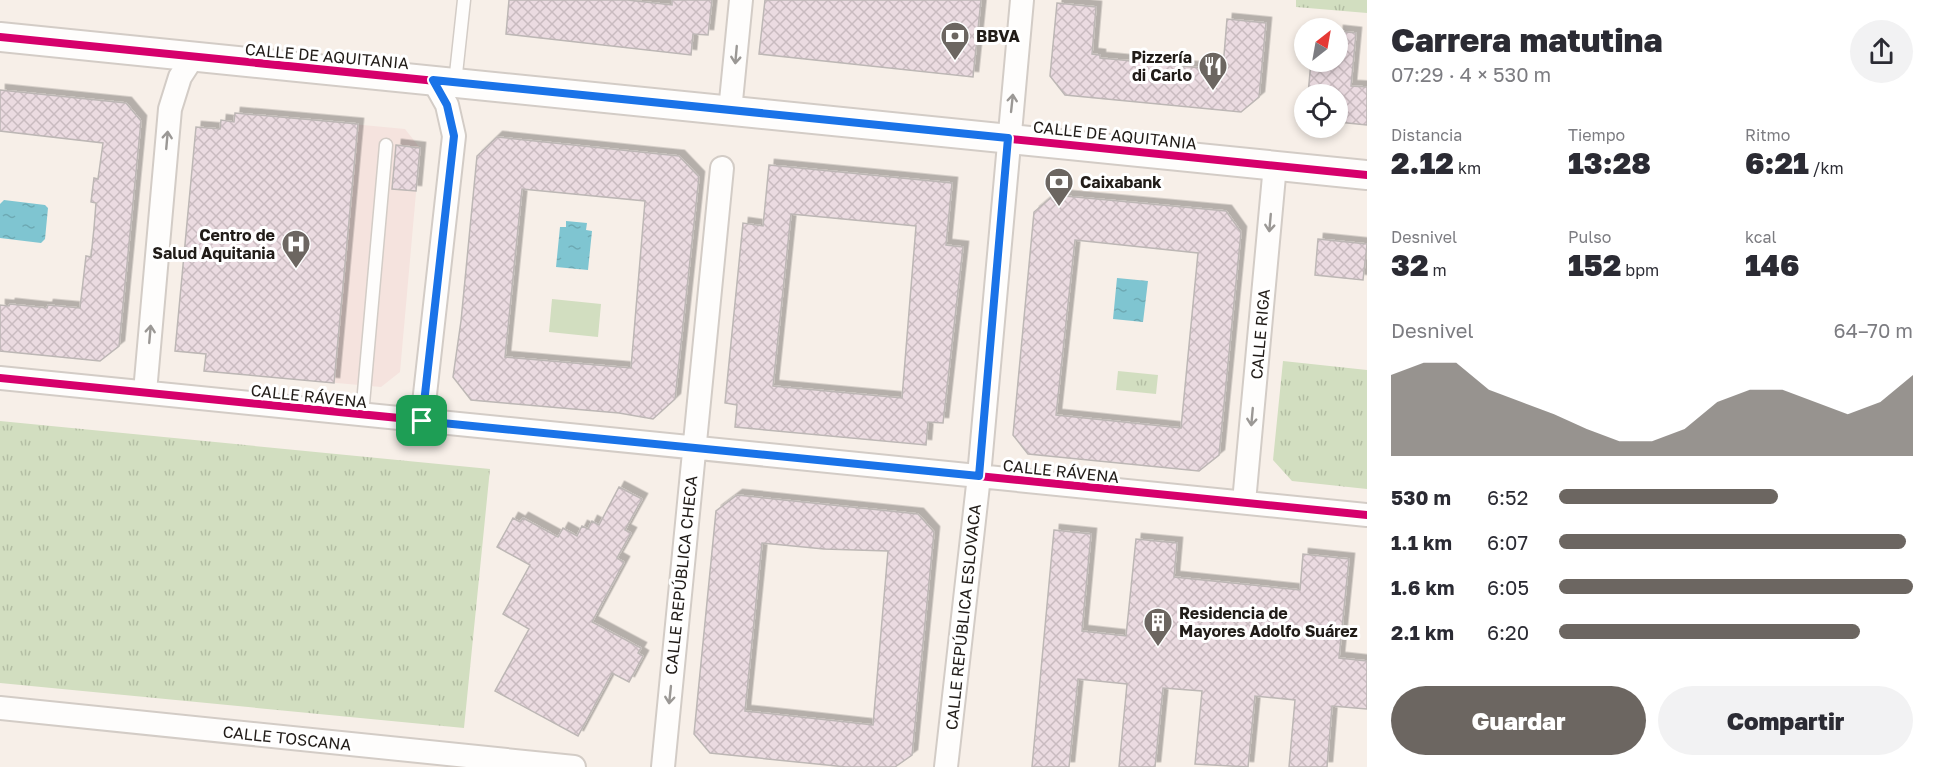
<!DOCTYPE html>
<html lang="es">
<meta charset="utf-8">
<style>
:root{--surface:#fff;--page:#f2f2f3;--text:#2b2b33;--muted:#7c7c81;--accent:#6c6661}
body{margin:0;font-family:"Golos Text",sans-serif;background:var(--page);color:var(--text);height:100vh;display:flex;flex-direction:column;font-size:22px;white-space:nowrap}
*{box-sizing:border-box;margin:0}
p{font-size:20px;color:var(--muted)}
.icon{flex:none;width:33px;height:33px;fill:none;stroke:currentColor;stroke-width:2;stroke-linecap:round;stroke-linejoin:round}
.map{position:relative;flex:1;overflow:hidden}
.side{display:flex;flex-direction:column;background:var(--surface);width:570px}
.side>*{flex:none}
.needle{width:39px;rotate:31deg}
.controls{position:absolute;left:1294px;top:18px;display:grid;gap:12px}
.controls a{display:grid;place-items:center;width:54px;height:54px;border-radius:50%;background:var(--surface);box-shadow:0 3px 9px #0003;font-size:30px}
.pin{position:absolute;display:grid;place-items:center;width:51px;height:51px;color:#fff;margin:-26px;border-radius:12px;box-shadow:0 3px 9px #0006}
.round{display:grid;place-items:center;flex:none;width:63px;height:63px;border-radius:32px;background:var(--page)}
.summary{display:flex;align-items:center;justify-content:space-between;height:102px;padding:0 24px}
h1{font-size:33px;font-weight:800;line-height:45px}
.figures{display:grid;grid-template-columns:repeat(3,1fr);gap:9px;height:102px;padding:6px 24px}
.figures div{display:grid;align-content:center}
.figures b{font-size:30px;font-weight:800}
.figures small{font-size:16px;font-weight:400}
.figures p{font-size:16px}
.chart{height:168px;padding:12px 24px}
.chart p{display:flex;justify-content:space-between}
.chart svg{width:100%;height:108px;margin-top:6px;fill:var(--accent);opacity:.7}
.cta{display:flex;gap:12px;margin-top:auto;padding:12px 24px}
.cta a{flex:1;height:69px;border-radius:36px;background:var(--accent);color:#fff;font-size:24px;font-weight:800;line-height:69px;text-align:center}
.cta a+a{background:var(--page);color:var(--text)}
ul{padding:0 24px;list-style:none;font-size:20px}
li{display:grid;grid-template-columns:96px 72px 1fr;align-items:center;height:45px}
li i{height:15px;border-radius:8px;background:var(--accent)}
main{display:flex;flex:1;min-height:0}
.map>svg:first-child{display:block}
.medical{fill:#f5e3de}
.grass{fill:url(#grass-tufts)}
.pitch{fill:#d2dec0}
.water{fill:url(#water-ripples)}
.building{fill:url(#building-cross-hatch);stroke:#bdb7b5;stroke-width:1.5;fill-rule:evenodd;filter:url(#shadow)}
.lines{fill:none;stroke-linecap:round;stroke-linejoin:round}
.service-casing{stroke:#d3ccc6;stroke-width:15}
.minor-casing{stroke:#d3ccc6;stroke-width:26}
.tertiary-casing{stroke:#d3ccc6;stroke-width:32}
.service{stroke:#fefdfc;stroke-width:12}
.minor{stroke:#fefdfc;stroke-width:22}
.tertiary{stroke:#fefdfc;stroke-width:28}
.cycleway-casing{stroke:#fff;stroke-width:11}
.cycleway{stroke:#d6006c;stroke-width:8}
.oneway{stroke:#9b9895}
.route-casing{stroke:#fff;stroke-width:12}
.route{stroke:#1a73e8;stroke-width:8}
.labels{text-anchor:middle;stroke-width:6;stroke-linejoin:round;paint-order:stroke}
.poi-label{font-size:16px;font-weight:bold;fill:#211c18;stroke:#fff;text-anchor:start}
.street-label{font-size:16px;fill:#211c18;stroke:#fff}
</style>
<main>
<div class="map">
<svg width="1367" height="767" viewBox="0 0 1367 767">
<defs>
<pattern id="grass-tufts" width="24" height="20" patternUnits="userSpaceOnUse" patternTransform="scale(1.5)"><rect width="24" height="20" fill="#d2dec0"/><path d="M3 7l-1-3M5 7V3M7 7l1-3M15 17l-1-3M17 17v-4M19 17l1-3" fill="none" stroke="#b4bea4"/></pattern>
<pattern id="water-ripples" width="26" height="14" patternUnits="userSpaceOnUse" patternTransform="scale(1.5)"><rect width="26" height="14" fill="#7fc5d1"/><path d="M2 4q2-2 4 0t4 0M15 11q2-2 4 0t4 0" fill="none" stroke="#6da9b3"/></pattern>
<pattern id="building-cross-hatch" width="8" height="8" patternUnits="userSpaceOnUse" patternTransform="scale(1.5)"><rect width="8" height="8" fill="#ebdbe1"/><path d="M0 0l8 8M0 8l8-8" fill="none" stroke="#c9bbc0"/></pattern>
<filter id="shadow"><feDropShadow dx="5.5" dy="-5.5" stdDeviation="0" flood-color="#0004"/></filter>
</defs>
<rect width="100%" height="100%" fill="#f7efe8"/>
<path class="medical" d="M 235,113 L 405,129 L 420,148 L 400,372 L 381,387 L 204,371 L 206,348 L 200,348 L 199,354 L 175,351 L 196,127 L 220,129 L 221,120 L 234,122 Z"/>
<path class="grass" d="M 1296,0 L 1367,0 L 1367,13 L 1296,7 Z
M 1283,361 L 1367,370 L 1367,489 L 1292,481 L 1273,460 Z
M 1118,371 L 1158,375 L 1156,394 L 1116,390 Z
M 0,421 L 490,469 L 464,728 L 0,683 Z"/>
<path class="pitch" d="M 552,299 L 601,304 L 598,337 L 549,332 Z"/>
<path class="water" d="M 4,200 L 45,205 L 48,208 L 45,239 L 41,243 L 0,238 L 0,204 Z
M 566,221 L 587,223 L 586,230 L 592,231 L 588,270 L 556,267 L 560,227 L 566,227 Z
M 1117,278 L 1148,281 L 1143,322 L 1113,319 Z"/>
<path class="building" d="M 509,0 L 627,0 L 672,5 L 672,0 L 712,0 L 708,35 L 693,34 L 691,55 L 506,34 Z
M 765,0 L 981,0 L 973,77 L 759,54 Z
M 1057,3 L 1096,7 L 1092,54 L 1100,55 L 1100,58 L 1143,62 L 1144,58 L 1161,58 L 1170,60 L 1169,65 L 1213,69 L 1213,66 L 1223,67 L 1227,19 L 1266,23 L 1259,97 L 1241,112 L 1065,95 L 1050,76 Z
M 1338,31 L 1356,33 L 1351,86 L 1367,87 L 1367,125 L 1338,122 L 1338,94 L 1308,94 L 1311,62 L 1338,62 Z
M 0,90 L 126,103 L 141,121 L 119,346 L 100,361 L 0,351 L 0,305 L 9,306 L 10,304 L 47,308 L 48,305 L 80,308 L 86,256 L 91,257 L 94,228 L 96,203 L 91,202 L 94,178 L 98,179 L 103,143 L 0,131 Z
M 235,113 L 358,124 L 334,383 L 204,371 L 206,354 L 175,351 L 196,127 L 220,129 L 221,120 L 234,122 Z
M 497,137 L 679,156 L 699,177 L 675,399 L 653,419 L 619,413 L 471,400 L 453,377 L 461,321 L 477,156 ZM 522,189 L 645,201 L 631,368 L 505,357 Z
M 396,145 L 420,148 L 416,191 L 392,189 Z
M 769,165 L 952,183 L 946,245 L 963,247 L 943,423 L 928,422 L 926,445 L 735,427 L 737,405 L 725,403 L 743,223 L 763,226 ZM 791,214 L 916,226 L 902,398 L 773,386 Z
M 1054,195 L 1226,211 L 1241,232 L 1219,455 L 1199,471 L 1028,454 L 1013,435 L 1034,212 ZM 1075,240 L 1198,253 L 1181,428 L 1056,415 Z
M 1318,239 L 1367,244 L 1363,280 L 1315,275 Z
M 619,487 L 642,499 L 625,530 L 631,533 L 617,558 L 624,562 L 592,622 L 641,648 L 638,653 L 643,656 L 629,682 L 612,673 L 578,736 L 495,691 L 529,629 L 503,614 L 530,565 L 497,547 L 513,518 L 520,522 L 523,518 L 558,537 L 563,528 L 577,536 L 582,526 L 588,529 L 592,521 L 599,525 Z
M 737,495 L 918,514 L 934,532 L 912,755 L 895,767 L 846,767 L 710,753 L 694,734 L 716,511 ZM 762,543 L 824,549 L 888,551 L 873,725 L 745,711 Z
M 1054,530 L 1091,534 L 1082,631 L 1126,636 L 1136,539 L 1177,543 L 1174,577 L 1300,590 L 1303,554 L 1349,559 L 1339,658 L 1367,661 L 1367,709 L 1332,706 L 1327,767 L 1289,767 L 1295,700 L 1255,696 L 1248,767 L 1195,764 L 1202,691 L 1163,688 L 1155,767 L 1119,767 L 1127,684 L 1078,679 L 1069,767 L 1032,767 Z"/>
<g class="lines">
<g class="service-casing">
<path id="service" d="M 455,83 L 464,0
M 362,415 L 386,145"/>
</g>
<g class="minor-casing">
<path id="minor" d="M 730,111 L 741,0
M 0,378 L 1367,515
M 145,392 L 170,109 L 180,77 L 193,57
M 422,421 L 454,136 L 447,105 L 433,80
M 1244,502 L 1275,165
M 0,708 L 574,767
M 663,767 L 722,168
M 946,767 L 979,476 L 1022,0"/>
</g>
<g class="tertiary-casing">
<path id="tertiary" d="M 0,37 L 1367,175"/>
</g>
<use href="#service" class="service"/>
<use href="#minor" class="minor"/>
<use href="#tertiary" class="tertiary"/>
<g class="cycleway-casing">
<path id="cycleway" d="M 0,37 L 1367,175
M 0,378 L 1367,515"/>
</g>
<use href="#cycleway" class="cycleway"/>
</g>
<defs><path id="oneway-shaft" d="M-6 0H5M1.5-3L5.5 0L1.5 3" fill="none" stroke-width="1.6" stroke-linecap="round" stroke-linejoin="round" transform="scale(1.5)"/></defs>
<g class="oneway">
<use href="#oneway-shaft" transform="translate(736 55) rotate(95)"/>
<use href="#oneway-shaft" transform="translate(1012 103) rotate(-84)"/>
<use href="#oneway-shaft" transform="translate(167 140) rotate(-85)"/>
<use href="#oneway-shaft" transform="translate(1270 223) rotate(95)"/>
<use href="#oneway-shaft" transform="translate(150 334) rotate(-85)"/>
<use href="#oneway-shaft" transform="translate(1252 417) rotate(95)"/>
<use href="#oneway-shaft" transform="translate(670 695) rotate(96)"/>
</g>
<g class="lines">
<g class="route-casing">
<path id="route" d="M 433,80 L 1008,138 L 979,476 L 422,421 L 454,136 L 447,105 Z"/>
</g>
<use href="#route" class="route"/>
</g>
<defs>
<g id="bank-pin" transform="scale(1.5)"><path d="M0 17L-7.5 6A9.5 9.5 0 1 1 7.5 6Z" fill="#6c6661" stroke="#fff"/><path d="M-6-4H6V4H-6ZM0-2.3a2.3 2.3 0 1 0 0 4.6a2.3 2.3 0 1 0 0-4.6Z" fill="#fff"/></g>
<g id="restaurant-pin" transform="scale(1.5)"><path d="M0 17L-7.5 6A9.5 9.5 0 1 1 7.5 6Z" fill="#6c6661" stroke="#fff"/><path d="M-5-6h1v4h1v-4h1v4h1v-4h1v5L-1.5 .5V6h-2V.5L-5-1ZM5-6V6H3V1.5H1.5Q1.5-4 5-6Z" fill="#fff"/></g>
<g id="hospital-pin" transform="scale(1.5)"><path d="M0 17L-7.5 6A9.5 9.5 0 1 1 7.5 6Z" fill="#6c6661" stroke="#fff"/><path d="M-5-5h3v3.5h4V-5h3V5h-3V1.5h-4V5h-3Z" fill="#fff"/></g>
<g id="building-pin" transform="scale(1.5)"><path d="M0 17L-7.5 6A9.5 9.5 0 1 1 7.5 6Z" fill="#6c6661" stroke="#fff"/><path d="M-4-6H4V6H1V3H-1V6H-4ZM-2.5-4.3h1.7v1.8h-1.7ZM.8-4.3h1.7v1.8H.8ZM-2.5-1h1.7V.8h-1.7ZM.8-1h1.7V.8H.8Z" fill="#fff"/></g>
</defs>
<g fill-rule="evenodd">
<use href="#bank-pin" x="955" y="36"/>
<use href="#restaurant-pin" x="1213" y="66"/>
<use href="#bank-pin" x="1059" y="182"/>
<use href="#hospital-pin" x="296" y="244"/>
<use href="#building-pin" x="1158" y="622"/>
</g>
<g class="labels">
<g class="poi-label">
<text x="976" y="42">BBVA</text>
<text x="1192" y="63" text-anchor="end">Pizzería<tspan x="1192" dy="18">di Carlo</tspan></text>
<text x="1080" y="188">Caixabank</text>
<text x="275" y="241" text-anchor="end">Centro de<tspan x="275" dy="18">Salud Aquitania</tspan></text>
<text x="1179" y="619">Residencia de<tspan x="1179" dy="18">Mayores Adolfo Suárez</tspan></text>
</g>
<g class="street-label">
<text transform="translate(327 56) rotate(5)" y="6">CALLE DE AQUITANIA</text>
<text transform="translate(1115 135) rotate(6)" y="6">CALLE DE AQUITANIA</text>
<text transform="translate(1260 334) rotate(-85)" y="6">CALLE RIGA</text>
<text transform="translate(309 396) rotate(6)" y="6">CALLE RÁVENA</text>
<text transform="translate(1061 471) rotate(6)" y="6">CALLE RÁVENA</text>
<text transform="translate(681 575) rotate(-84)" y="6">CALLE REPÚBLICA CHECA</text>
<text transform="translate(963 617) rotate(-84)" y="6">CALLE REPÚBLICA ESLOVACA</text>
<text transform="translate(287 738) rotate(6)" y="6">CALLE TOSCANA</text>
</g>
</g>
</svg>
<div class="controls">
<a><svg class="needle" viewBox="-14 -14 28 28"><path d="M0-13l5 13h-10z" fill="#e53935"/><path d="M0 13l5-13h-10z" fill="#7c7c81"/></svg></a>
<a><svg class="icon" aria-label="locate" viewBox="0 0 24 24"><circle cx="12" cy="12" r="6"/><path d="M12 2v4M12 18v4M2 12h4M18 12h4"/></svg></a>
</div>
<div class="pin" style="left:422px;top:421px;background:#1e9e55"><svg class="icon" aria-label="arrive" viewBox="0 0 24 24"><path d="M6 21V4h12l-3 4 3 4H6"/></svg></div>
</div>
<section class="side">
<div class="summary"><div><h1>Carrera matutina</h1><p>07:29 · 4 × 530 m</p></div><a class="round"><svg class="icon" aria-label="share" viewBox="0 0 24 24"><path d="M12 15V3M7 8l5-5 5 5M5 13v7h14v-7"/></svg></a></div>
<div class="figures">
<div><p>Distancia</p><b>2.12<small> km</small></b></div>
<div><p>Tiempo</p><b>13:28</b></div>
<div><p>Ritmo</p><b>6:21<small> /km</small></b></div>
</div>
<div class="figures">
<div><p>Desnivel</p><b>32<small> m</small></b></div>
<div><p>Pulso</p><b>152<small> bpm</small></b></div>
<div><p>kcal</p><b>146</b></div>
</div>
<div class="chart"><p><span>Desnivel</span>64–70 m</p>
<svg viewBox="0 0 160 44" preserveAspectRatio="none"><path d="M0 44V11L10 6L20 6L30 17L40 22L50 27L60 33L70 38L80 38L90 33L100 22L110 17L120 17L130 22L140 27L150 22L160 11V44z"/></svg>
</div>
<ul>
<li><b>530 m</b>6:52<i style="width:62%"></i></li>
<li><b>1.1 km</b>6:07<i style="width:98%"></i></li>
<li><b>1.6 km</b>6:05<i style="width:100%"></i></li>
<li><b>2.1 km</b>6:20<i style="width:85%"></i></li>
</ul>
<div class="cta"><a>Guardar</a><a>Compartir</a></div>
</section>
</main>
